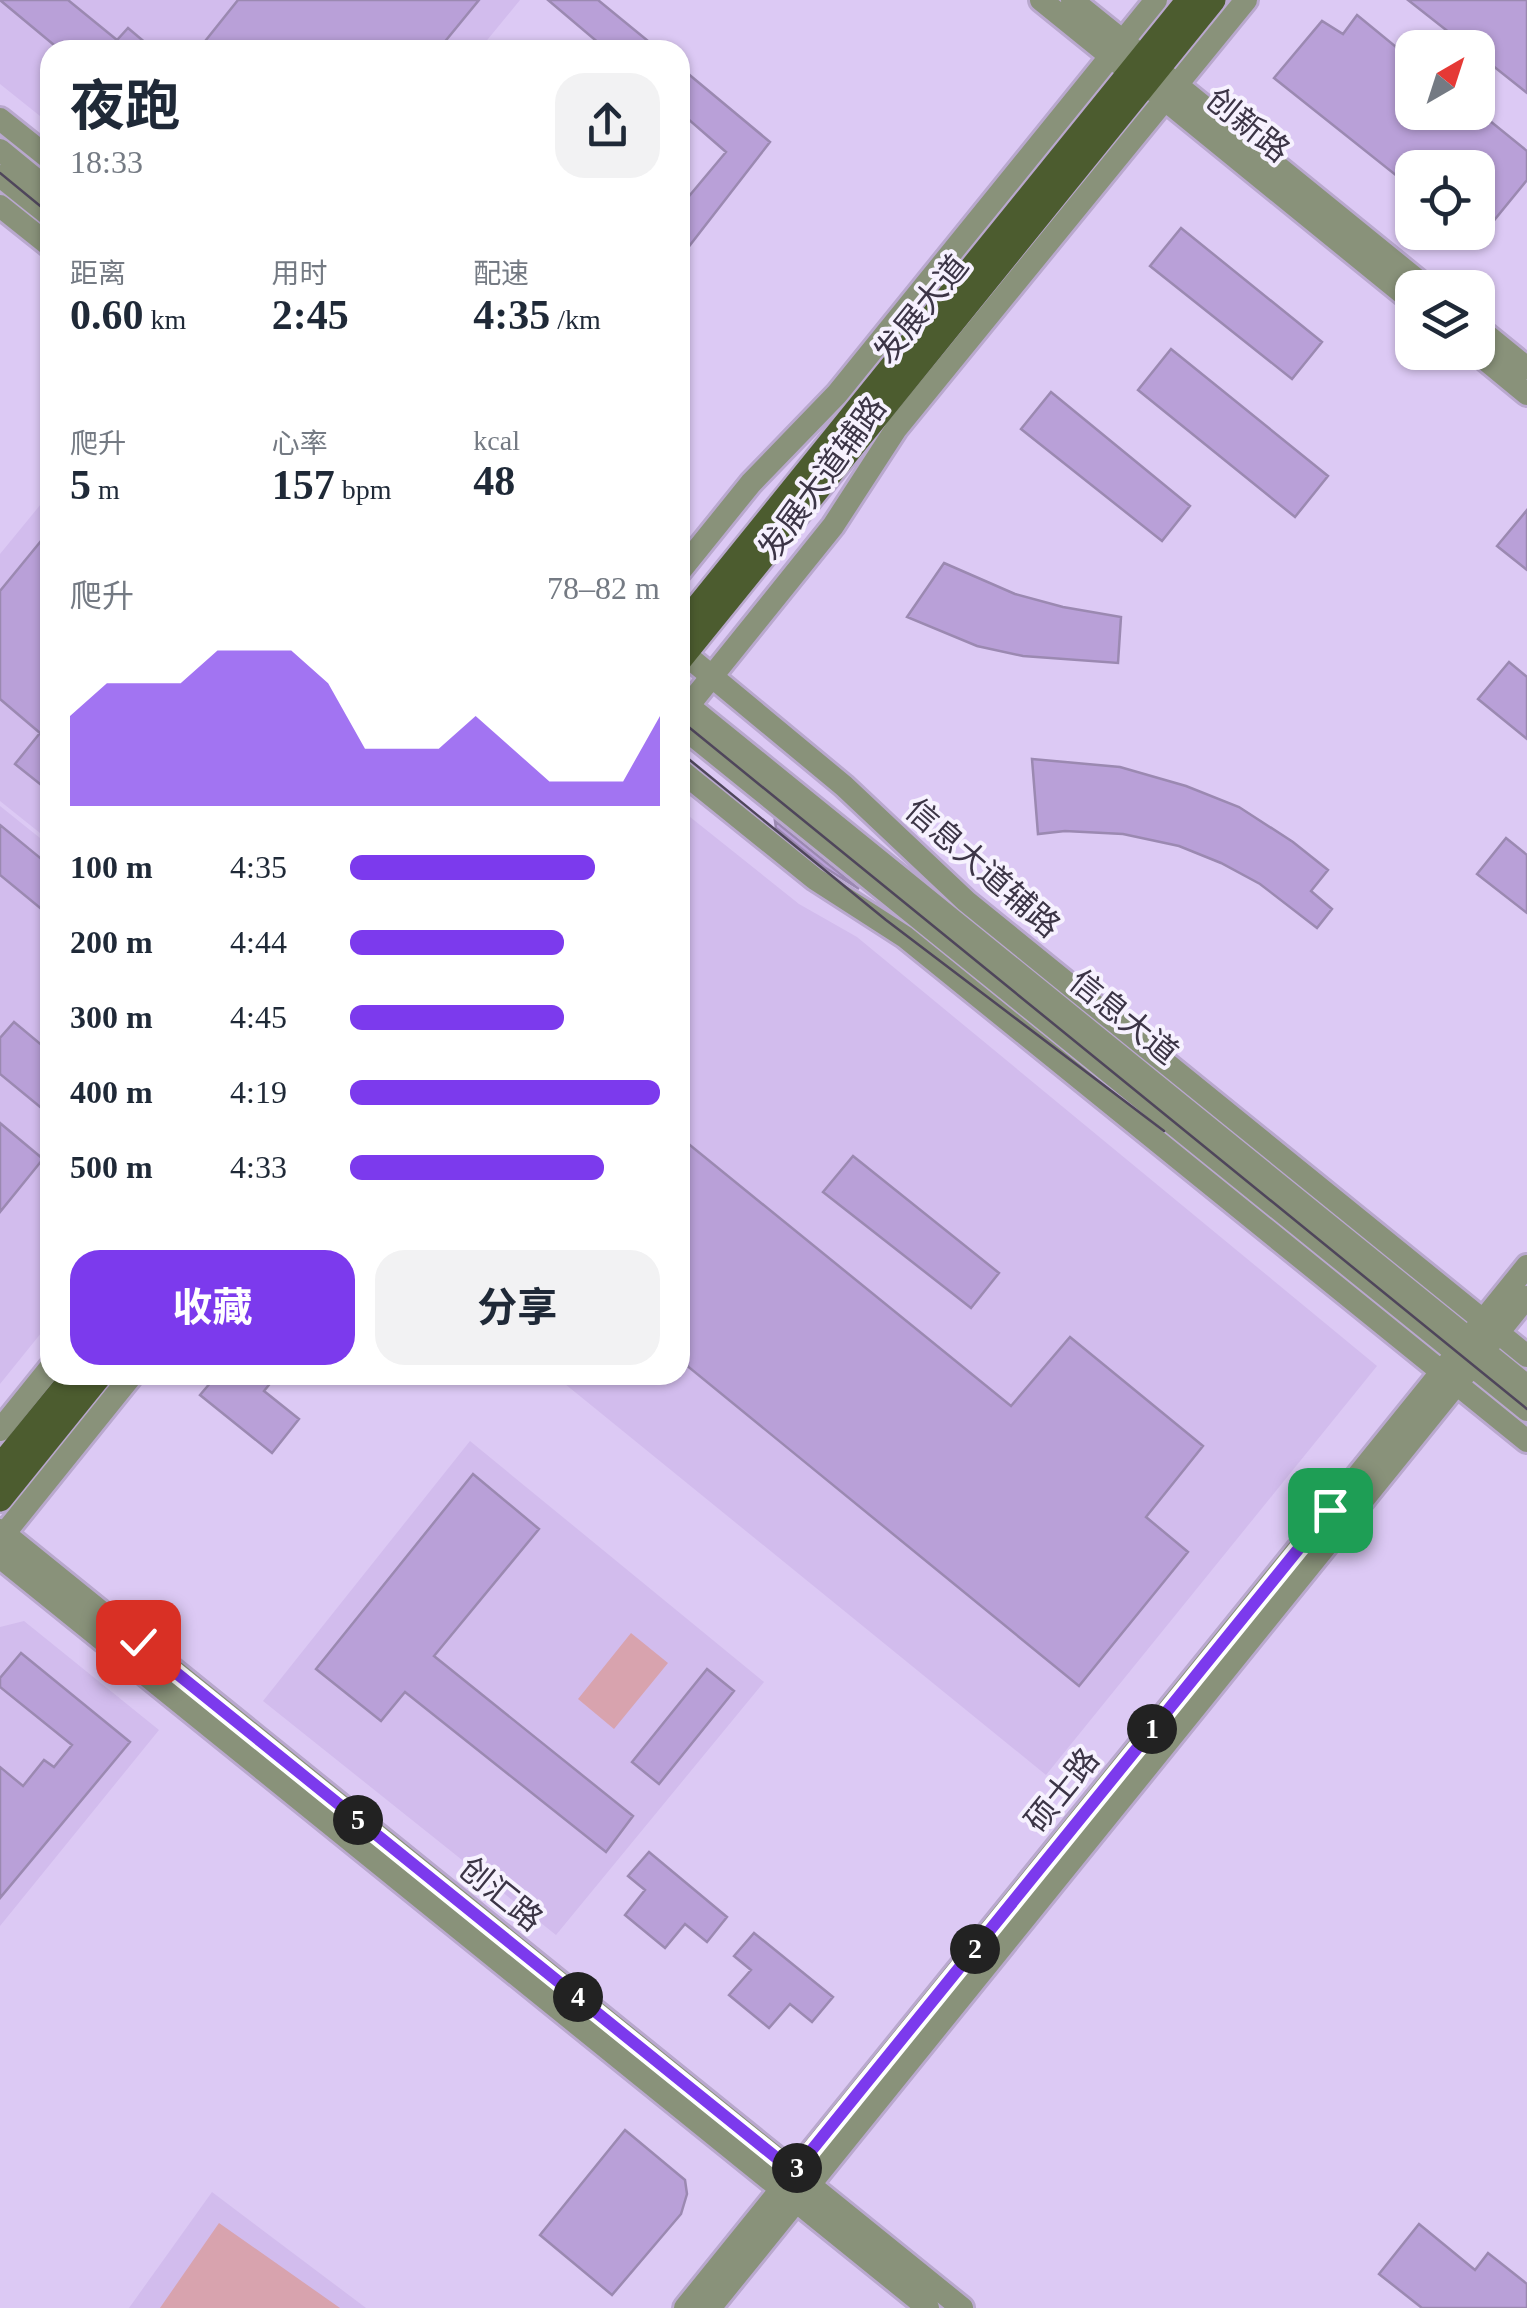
<!DOCTYPE html>
<html lang="zh">
<meta charset="utf-8">
<style>
:root{--surface:#fff;--page:#f2f2f3;--text:#1f2937;--muted:#747a83;--accent:#7c3aed}
body{margin:0;font-family:"Times New Roman","Noto Sans SC",serif;background:var(--page);color:var(--text);height:100vh;display:flex;flex-direction:column;font-size:38px;white-space:nowrap}
*{box-sizing:border-box;margin:0}
p{font-size:32px;color:var(--muted)}
.icon{flex:none;width:55px;height:55px;fill:none;stroke:currentColor;stroke-width:2;stroke-linecap:round;stroke-linejoin:round}
.map{position:relative;flex:1;overflow:hidden}
.details{position:absolute;left:40px;top:40px;width:650px;height:1345px;display:flex;flex-direction:column;background:var(--surface);border-radius:30px;box-shadow:0 2px 8px #0004}
.details>*{flex:none}
.needle{width:65px;rotate:39deg}
.fabs{position:absolute;left:1395px;top:30px;display:grid;gap:20px}
.fabs a{display:grid;place-items:center;width:100px;height:100px;border-radius:20px;background:var(--surface);box-shadow:0 2px 8px #0004;font-size:50px}
.pin{position:absolute;display:grid;place-items:center;width:85px;height:85px;color:#fff;margin:-42px;border-radius:20px;box-shadow:0 5px 15px #0006}
.km{position:absolute;width:50px;height:50px;margin:-25px;border-radius:50%;background:#222;color:#fff;font-size:28px;line-height:50px;text-align:center}
.round{display:grid;place-items:center;flex:none;width:105px;height:105px;border-radius:30px;background:var(--page)}
.head{display:flex;align-items:center;justify-content:space-between;height:170px;padding:0 30px}
h1{font-size:55px;font-weight:700;line-height:75px}
.metrics{display:grid;grid-template-columns:repeat(3,1fr);gap:15px;height:170px;padding:10px 30px}
.metrics div{display:grid;align-content:center}
.metrics b{font-size:42px;font-weight:700}
.metrics small{font-size:28px;font-weight:400}
.metrics p{font-size:28px}
.chart{height:280px;padding:20px 30px}
.chart p{display:flex;justify-content:space-between}
.chart svg{width:100%;height:180px;margin-top:10px;fill:var(--accent);opacity:.7}
.primary-button{display:flex;gap:20px;margin-top:auto;padding:20px 30px}
.primary-button a{flex:1;height:115px;border-radius:30px;background:var(--accent);color:#fff;font-size:40px;font-weight:700;line-height:115px;text-align:center}
.primary-button a+a{background:var(--page);color:var(--text)}
ul{padding:0 30px;list-style:none;font-size:32px}
li{display:grid;grid-template-columns:160px 120px 1fr;align-items:center;height:75px}
li i{height:25px;border-radius:12px;background:var(--accent)}
.map>svg:first-child{display:block}
.built{fill:#d2bced}
.green{fill:#d8a3ae}
.building{fill:#b9a0d8;stroke:#9b89b1;stroke-width:2.5}
.lines{fill:none;stroke-linecap:round;stroke-linejoin:round}
.minor-casing{stroke:#b9a8ce;stroke-width:28}
.major-casing{stroke:#b9a8ce;stroke-width:30}
.minor{stroke:#89927a;stroke-width:22}
.major{stroke:#4c5c2f;stroke-width:25}
.tram{stroke:#4f465b;stroke-width:2.5}
.route-casing{stroke:#fff;stroke-width:20}
.route{stroke:#7c3aed;stroke-width:12}
.labels{text-anchor:middle;stroke-width:8;stroke-linejoin:round;paint-order:stroke}
.street-label{font-size:32px;fill:#3c3546;stroke:#f6f1fe}
</style>
<div class="map">
<svg width="1527" height="2308" viewBox="0 0 1527 2308">
<rect width="100%" height="100%" fill="#dcc9f4"/>
<path class="built" d="M 0,0 L 520,0 L 479,50 L 50,50 L 50,124 L 0,84 Z
M 50,493 L 50,841 L 0,801 L 0,554 Z
M 0,806 L 50,846 L 50,1322 L 0,1384 Z
M 680,809 L 799,904 L 857,937 L 1377,1366 L 1046,1775 L 554,1375 L 680,1375 Z
M 470,1441 L 764,1682 L 556,1935 L 263,1701 Z
M 24,1621 L 159,1730 L 0,1926 L 0,1627 Z
M 212,2192 L 366,2308 L 129,2308 Z"/>
<path class="green" d="M 631,1633 L 668,1663 L 614,1729 L 578,1699 Z
M 219,2223 L 340,2308 L 160,2308 Z"/>
<path class="building" d="M 0,0 L 68,0 L 117,40 L 128,28 L 154,50 L 60,50 Z
M 238,0 L 479,0 L 438,50 L 198,50 Z
M 548,0 L 598,0 L 659,50 L 607,50 Z
M 1408,0 L 1527,0 L 1527,93 L 1478,54 L 1478,48 L 1469,48 Z
M 1357,15 L 1412,60 L 1412,112 L 1479,112 L 1527,151 L 1527,180 L 1478,240 L 1478,168 L 1412,168 L 1412,188 L 1274,78 L 1322,21 L 1343,34 Z
M 680,67 L 770,142 L 680,258 L 680,207 L 726,152 L 680,112 Z
M 1181,228 L 1322,342 L 1292,379 L 1150,266 Z
M 1171,349 L 1328,476 L 1295,517 L 1138,390 Z
M 1051,392 L 1190,506 L 1162,541 L 1021,429 Z
M 1527,510 L 1527,570 L 1497,546 Z
M 50,530 L 50,792 L 15,764 L 40,733 L 0,699 L 0,591 Z
M 944,563 L 1015,594 L 1063,607 L 1121,617 L 1118,663 L 1023,656 L 977,646 L 907,617 Z
M 1509,662 L 1527,677 L 1527,739 L 1478,699 Z
M 1032,759 L 1120,767 L 1186,786 L 1239,807 L 1293,842 L 1328,870 L 1311,891 L 1332,909 L 1317,928 L 1260,884 L 1221,863 L 1179,846 L 1123,834 L 1065,831 L 1038,834 Z
M 775,821 L 859,889 L 824,867 L 776,828 Z
M 0,825 L 50,866 L 50,916 L 0,875 Z
M 1506,838 L 1527,855 L 1527,913 L 1477,874 Z
M 14,1022 L 50,1052 L 50,1115 L 0,1074 L 0,1038 Z
M 0,1123 L 43,1159 L 0,1212 Z
M 680,1137 L 1011,1406 L 1070,1337 L 1203,1446 L 1146,1517 L 1188,1552 L 1079,1686 L 680,1360 Z
M 853,1156 L 999,1273 L 971,1308 L 823,1192 Z
M 217,1375 L 277,1375 L 264,1391 L 299,1419 L 272,1453 L 200,1395 Z
M 473,1474 L 539,1529 L 434,1656 L 633,1816 L 606,1852 L 405,1692 L 381,1721 L 316,1669 Z
M 21,1653 L 130,1742 L 0,1898 L 0,1767 L 23,1786 L 44,1760 L 54,1767 L 72,1745 L 0,1687 L 0,1678 Z
M 707,1669 L 734,1691 L 659,1784 L 632,1762 Z
M 649,1852 L 727,1917 L 707,1942 L 685,1924 L 665,1948 L 625,1915 L 645,1890 L 628,1876 Z
M 754,1933 L 833,1997 L 812,2022 L 790,2004 L 769,2028 L 729,1995 L 751,1970 L 734,1956 Z
M 625,2130 L 685,2180 L 687,2194 L 681,2214 L 612,2295 L 540,2235 Z
M 1419,2224 L 1475,2270 L 1488,2253 L 1527,2284 L 1527,2308 L 1422,2308 L 1379,2274 Z"/>
<g class="lines">
<g class="minor-casing">
<path id="minor" d="M 1041,0 L 1120,64
M 1072,0 L 1133,49
M 1166,76 L 1427,288
M 1153,90 L 1412,301
M 0,119 L 50,159
M 0,150 L 50,191
M 0,176 L 50,216
M 0,206 L 50,246
M 1478,328 L 1527,368
M 1476,352 L 1527,394
M 680,571 L 751,483 L 837,394 L 1156,0
M 680,650 L 844,786 L 966,901 L 1527,1356
M 680,699 L 1527,1386
M 680,716 L 833,526 L 896,429 L 1246,0
M 680,725 L 1527,1410
M 680,770 L 815,879 L 905,937 L 1527,1441
M 0,1430 L 50,1368
M 0,1530 L 962,2308
M 0,1539 L 132,1375
M 0,1557 L 928,2308
M 685,2308 L 1527,1266
M 710,2308 L 1527,1297"/>
</g>
<g class="major-casing">
<path id="major" d="M 680,629 L 1189,0
M 680,659 L 1213,0
M 0,1467 L 75,1375
M 0,1499 L 100,1375"/>
</g>
<use href="#minor" class="minor"/>
<use href="#major" class="major"/>
<path class="tram" d="M 0,173 L 50,214
M 680,720 L 1527,1409
M 680,752 L 886,920 L 1164,1131"/>
</g>
<g class="lines">
<g class="route-casing">
<path id="route" d="M 138,1642 L 794,2172 L 1330,1510"/>
</g>
<use href="#route" class="route"/>
</g>
<g class="labels">
<g class="street-label">
<text transform="translate(1248 125) rotate(39)" y="11">创新路</text>
<text transform="translate(921 309) rotate(-51)" y="11">发展大道</text>
<text transform="translate(822 478) rotate(-54)" y="11">发展大道辅路</text>
<text transform="translate(983 868) rotate(41)" y="11">信息大道辅路</text>
<text transform="translate(1124 1017) rotate(39)" y="11">信息大道</text>
<text transform="translate(1062 1790) rotate(-51)" y="11">硕士路</text>
<text transform="translate(501 1894) rotate(39)" y="11">创汇路</text>
</g>
</g>
</svg>
<div class="fabs">
<a><svg class="needle" viewBox="-14 -14 28 28"><path d="M0-13l5 13h-10z" fill="#e53935"/><path d="M0 13l5-13h-10z" fill="#747a83"/></svg></a>
<a><svg class="icon" aria-label="locate" viewBox="0 0 24 24"><circle cx="12" cy="12" r="6"/><path d="M12 2v4M12 18v4M2 12h4M18 12h4"/></svg></a>
<a><svg class="icon" aria-label="layers" viewBox="0 0 24 24"><path d="M12 4l9 5-9 5-9-5zM3 14l9 5 9-5"/></svg></a>
</div>
<div class="pin" style="left:1330px;top:1510px;background:#1e9e55"><svg class="icon" aria-label="arrive" viewBox="0 0 24 24"><path d="M6 21V4h12l-3 4 3 4H6"/></svg></div>
<div class="pin" style="left:138px;top:1642px;background:#d93025"><svg class="icon" aria-label="check" viewBox="0 0 24 24"><path d="M5 12l5 5 9-10"/></svg></div>
<b class="km" style="left:1152px;top:1729px">1</b>
<b class="km" style="left:975px;top:1949px">2</b>
<b class="km" style="left:797px;top:2168px">3</b>
<b class="km" style="left:578px;top:1997px">4</b>
<b class="km" style="left:358px;top:1820px">5</b>
<section class="details">
<div class="head"><div><h1>夜跑</h1><p>18:33</p></div><a class="round"><svg class="icon" aria-label="share" viewBox="0 0 24 24"><path d="M12 15V3M7 8l5-5 5 5M5 13v7h14v-7"/></svg></a></div>
<div class="metrics">
<div><p>距离</p><b>0.60<small> km</small></b></div>
<div><p>用时</p><b>2:45</b></div>
<div><p>配速</p><b>4:35<small> /km</small></b></div>
</div>
<div class="metrics">
<div><p>爬升</p><b>5<small> m</small></b></div>
<div><p>心率</p><b>157<small> bpm</small></b></div>
<div><p>kcal</p><b>48</b></div>
</div>
<div class="chart"><p><span>爬升</span>78–82 m</p>
<svg viewBox="0 0 160 44" preserveAspectRatio="none"><path d="M0 44V22L10 14L20 14L30 14L40 6L50 6L60 6L70 14L80 30L90 30L100 30L110 22L120 30L130 38L140 38L150 38L160 22V44z"/></svg>
</div>
<ul>
<li><b>100 m</b>4:35<i style="width:79%"></i></li>
<li><b>200 m</b>4:44<i style="width:69%"></i></li>
<li><b>300 m</b>4:45<i style="width:69%"></i></li>
<li><b>400 m</b>4:19<i style="width:100%"></i></li>
<li><b>500 m</b>4:33<i style="width:82%"></i></li>
</ul>
<div class="primary-button"><a>收藏</a><a>分享</a></div>
</section>
</div>
